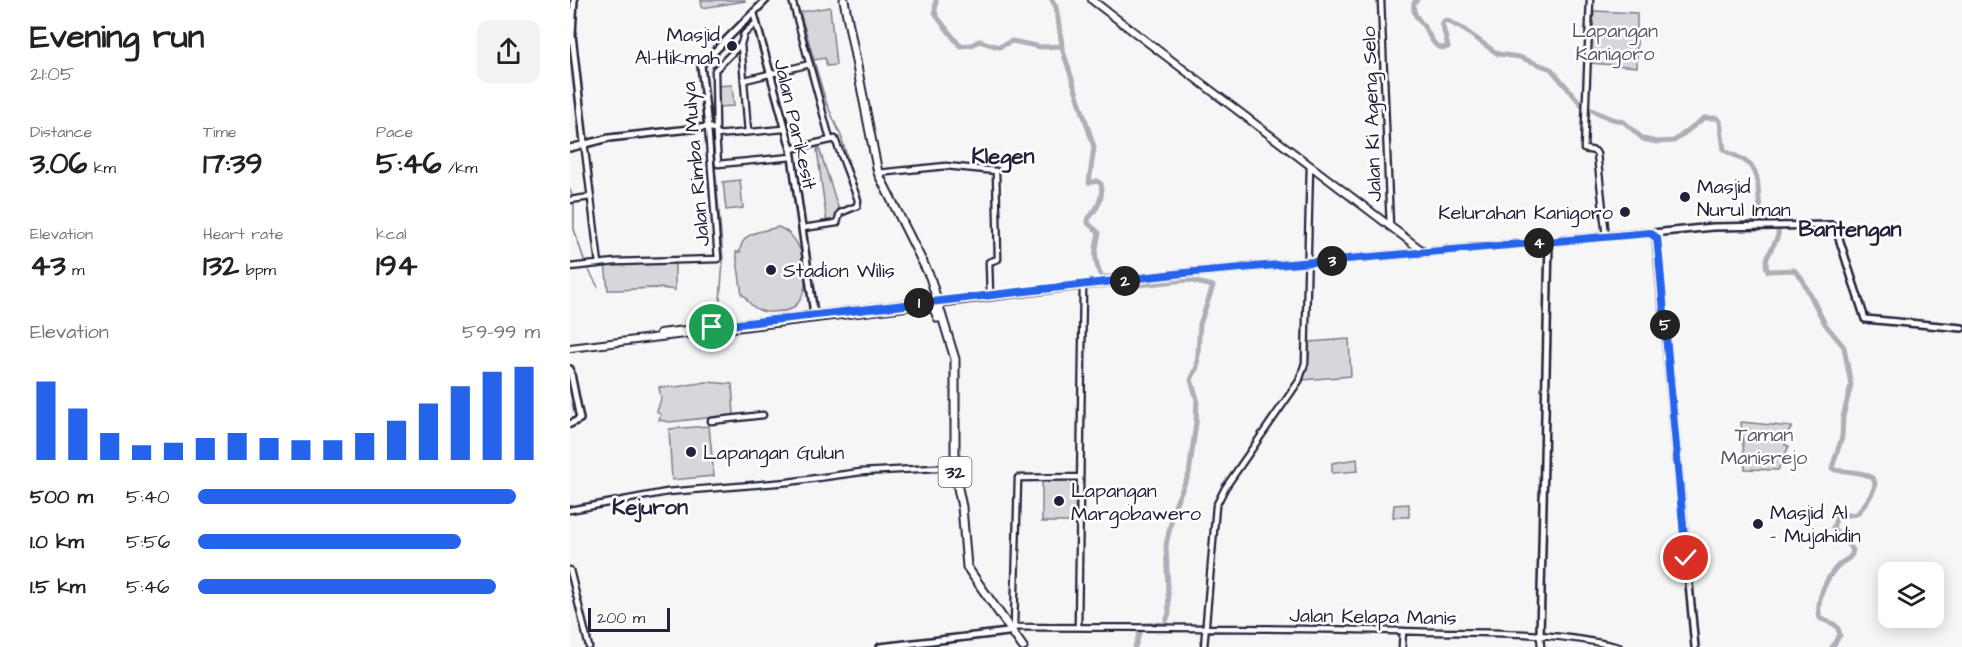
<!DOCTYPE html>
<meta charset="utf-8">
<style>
:root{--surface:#fff;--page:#f2f2f2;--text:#222;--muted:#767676;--accent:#2563eb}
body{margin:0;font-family:"Architects Daughter",sans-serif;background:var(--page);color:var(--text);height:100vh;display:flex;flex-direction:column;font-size:22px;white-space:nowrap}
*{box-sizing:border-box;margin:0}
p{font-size:20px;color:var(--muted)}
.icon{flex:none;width:33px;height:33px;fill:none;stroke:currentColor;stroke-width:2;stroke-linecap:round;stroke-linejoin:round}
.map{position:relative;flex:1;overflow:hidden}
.details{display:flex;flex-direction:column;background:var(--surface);width:570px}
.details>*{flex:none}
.tools{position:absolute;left:1308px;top:562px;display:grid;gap:12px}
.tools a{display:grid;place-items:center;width:66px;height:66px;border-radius:12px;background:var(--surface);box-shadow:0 3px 15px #0003;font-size:30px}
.scale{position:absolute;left:18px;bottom:15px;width:82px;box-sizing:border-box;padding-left:6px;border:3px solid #22223b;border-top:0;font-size:16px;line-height:21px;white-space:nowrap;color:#22223b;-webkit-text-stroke:4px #fff;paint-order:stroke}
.pin{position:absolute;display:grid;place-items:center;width:51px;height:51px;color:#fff;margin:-26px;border:3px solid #fff;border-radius:50%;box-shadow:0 2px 6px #0007}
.km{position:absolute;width:30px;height:30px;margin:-15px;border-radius:50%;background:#222;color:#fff;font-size:16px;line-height:30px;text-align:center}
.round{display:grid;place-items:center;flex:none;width:63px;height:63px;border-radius:12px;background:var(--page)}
.head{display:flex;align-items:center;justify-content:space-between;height:102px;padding:0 30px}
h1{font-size:33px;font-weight:800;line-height:45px}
.metrics{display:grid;grid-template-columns:repeat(3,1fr);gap:9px;height:102px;padding:6px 30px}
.metrics div{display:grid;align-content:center}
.metrics b{font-size:30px;font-weight:800}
.metrics small{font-size:16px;font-weight:400}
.metrics p{font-size:16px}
.chart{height:168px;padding:12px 30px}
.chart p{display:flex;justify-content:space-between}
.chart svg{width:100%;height:108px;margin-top:6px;stroke:var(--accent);stroke-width:6}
ul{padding:0 30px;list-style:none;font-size:20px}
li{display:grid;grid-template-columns:96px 72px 1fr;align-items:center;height:45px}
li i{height:15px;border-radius:8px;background:var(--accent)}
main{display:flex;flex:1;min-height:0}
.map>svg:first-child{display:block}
.green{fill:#d7d7db;stroke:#7c7c8b;stroke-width:1.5}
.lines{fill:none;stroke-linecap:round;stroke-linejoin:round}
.stream{stroke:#767685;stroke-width:1.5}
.river{stroke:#aeaeb7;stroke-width:5}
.tertiary-casing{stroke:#22223b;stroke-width:9}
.secondary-casing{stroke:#22223b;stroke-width:10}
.primary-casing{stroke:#22223b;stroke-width:10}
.trunk-casing{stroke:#22223b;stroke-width:11}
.tertiary{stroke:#fff;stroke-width:4.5}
.secondary{stroke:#fff;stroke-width:5}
.primary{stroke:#fff;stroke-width:6}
.trunk{stroke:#fff;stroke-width:7}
.route-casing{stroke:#fff;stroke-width:12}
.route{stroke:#2563eb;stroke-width:8}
.poi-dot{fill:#22223b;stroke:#fff;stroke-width:2}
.labels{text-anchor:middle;stroke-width:5;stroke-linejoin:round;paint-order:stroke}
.shield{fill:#fff;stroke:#646476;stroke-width:1.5}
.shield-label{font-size:18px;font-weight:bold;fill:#22223b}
.park-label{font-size:20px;fill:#58586b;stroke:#fff}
.poi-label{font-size:20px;fill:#22223b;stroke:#fff;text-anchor:start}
.street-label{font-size:20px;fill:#22223b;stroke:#fff}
.quarter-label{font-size:22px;font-weight:bold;fill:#22223b;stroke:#fff}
</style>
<main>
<section class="details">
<div class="head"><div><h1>Evening run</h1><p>21:05</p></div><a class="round"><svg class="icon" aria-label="share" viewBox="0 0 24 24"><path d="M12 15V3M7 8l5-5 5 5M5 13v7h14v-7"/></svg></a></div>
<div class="metrics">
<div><p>Distance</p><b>3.06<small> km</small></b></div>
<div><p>Time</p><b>17:39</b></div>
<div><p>Pace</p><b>5:46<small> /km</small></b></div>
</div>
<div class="metrics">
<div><p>Elevation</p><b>43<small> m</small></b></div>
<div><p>Heart rate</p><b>132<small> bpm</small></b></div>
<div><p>kcal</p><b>194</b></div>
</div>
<div class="chart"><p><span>Elevation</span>59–99 m</p>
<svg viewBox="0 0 160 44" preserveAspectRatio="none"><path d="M5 44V12M15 44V23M25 44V33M35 44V38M45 44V37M55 44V35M65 44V33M75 44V35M85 44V36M95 44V36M105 44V33M115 44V28M125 44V21M135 44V14M145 44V8M155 44V6"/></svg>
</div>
<ul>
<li><b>500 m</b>5:40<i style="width:93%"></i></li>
<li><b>1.0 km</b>5:56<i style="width:77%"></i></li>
<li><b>1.5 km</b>5:46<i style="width:87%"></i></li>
</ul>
</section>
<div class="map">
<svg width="1392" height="647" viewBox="0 0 1392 647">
<rect width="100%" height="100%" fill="#f6f6f7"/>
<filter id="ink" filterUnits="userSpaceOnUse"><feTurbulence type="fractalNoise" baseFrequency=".0167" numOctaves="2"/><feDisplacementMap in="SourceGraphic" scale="12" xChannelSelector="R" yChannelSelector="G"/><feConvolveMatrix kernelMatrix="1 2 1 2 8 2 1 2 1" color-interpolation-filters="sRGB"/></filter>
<g filter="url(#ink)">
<path class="green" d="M 131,0 L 175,0 L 175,1 L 132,8 Z
M 260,7 L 266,65 L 257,66 L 255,58 L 244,60 L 230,12 Z
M 1024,11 L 1067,13 L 1067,67 L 1020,63 Z
M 162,85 L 164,106 L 146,107 L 146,86 Z
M 249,148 L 269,210 L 267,221 L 257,224 L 247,149 Z
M 170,180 L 173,208 L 156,210 L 153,182 Z
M 208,227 C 236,235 247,294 221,309 C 216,312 207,311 200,312 C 191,313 179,306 175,296 L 172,295 L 166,252 L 170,252 C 171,230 194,232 208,227 Z
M 105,262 L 105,290 C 84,285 61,291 38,290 L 35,264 Z
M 779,339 L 781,376 L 733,380 L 739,358 L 739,342 Z
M 136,382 L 162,384 L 164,415 L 99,422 L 89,420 L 91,415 L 87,412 L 91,399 L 89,387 L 106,387 Z
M 1171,422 L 1222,427 L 1215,437 L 1215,445 L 1219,446 L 1208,470 L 1175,469 Z
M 139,426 L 144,476 L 102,480 L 99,429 Z
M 787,459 L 788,471 L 762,473 L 762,463 Z
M 472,479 L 506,480 L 505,522 L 472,522 Z
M 839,504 L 839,517 L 823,517 L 824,505 Z"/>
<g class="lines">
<path class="stream" d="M 226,0 L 256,102 L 271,136 L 286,188
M 142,131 L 153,259
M 0,190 L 3,198
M 4,202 L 4,229 L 15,263 L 28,287
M 152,323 L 150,300 L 153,261"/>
<path class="river" d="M 366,0 L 365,12 L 368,18 L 390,46 L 402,45 L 409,41 L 429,47 L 442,41 L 471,47 L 492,46
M 482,0 L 486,7 L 493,51 L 524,147 L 519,183 L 527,181 L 531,184 C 534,198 527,209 518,219 L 518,223 L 529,233 C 525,250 523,261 532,277 L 563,276 L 568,285 L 618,280 L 643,286 L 630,324 L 627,367 L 621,380 L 627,399 L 626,423 L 619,474 L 605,505 L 596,545 L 599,613 L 595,624 L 572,625 L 565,647
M 847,0 L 844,3 C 842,16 849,18 855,28 C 861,37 864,51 878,47 L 872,23 L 876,20 L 893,29 L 928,54 L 949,57 L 981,69 L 1013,106 L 1039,118 L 1054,122 L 1073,139 L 1087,142 L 1104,141 L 1134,118 L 1147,118 L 1150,121 L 1154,150 C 1162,155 1172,158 1179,164 C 1194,177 1184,202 1194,218 L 1207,220 C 1207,224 1209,230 1208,235 C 1205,247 1191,259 1198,271 L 1224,270 L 1231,277 L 1255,324 L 1274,347 L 1281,385 L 1273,417 L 1272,437 L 1262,468 L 1265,470 C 1306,474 1319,476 1287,514 L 1267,516 L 1263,528 L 1283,550 C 1282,559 1276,559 1270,564 C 1257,575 1245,601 1250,618 C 1260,624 1267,621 1270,635 L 1262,647"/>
<g class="tertiary-casing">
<path id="tertiary" d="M 222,0 L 260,139
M 811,0 L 820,227
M 1020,0 L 1014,149 L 1025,151 L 1027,154 L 1036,237
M 171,44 L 178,132
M 175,80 L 240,64
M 146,129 L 145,70 L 171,44 L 174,34 L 186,23
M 146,135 L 148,164 L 222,157
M 14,142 L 29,264
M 221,149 L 265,139 L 288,200 L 287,206 L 270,213 L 267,223 L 233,228
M 308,173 L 376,166 L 426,171 L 428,259 L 419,262 L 420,296
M 0,200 L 20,197
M 0,267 L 45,262 L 148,259 L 138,127 L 146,130 L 146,135 L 214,129
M 141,421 L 193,415
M 0,510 L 97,492 L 218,482 L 291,472 L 385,467
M 0,570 L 19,647
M 444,627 L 448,478 L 510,477
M 508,627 L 513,286
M 441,629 L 447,627 C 575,628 703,627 831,631 C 903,634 978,629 1049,647
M 970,635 L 971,647
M 634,647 L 646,506 L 655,488 L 729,381 L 735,363 L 740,166
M 832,647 L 833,631"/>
</g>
<g class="secondary-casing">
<path id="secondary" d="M 4,0 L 2,35 L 14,142
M 184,14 L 221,149 L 244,314
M 0,148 L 39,138 L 138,127 L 131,65 L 196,0
M 1083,233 L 1143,227 L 1262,225 L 1266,229 L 1295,319 L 1392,328
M 1086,236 L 1125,647
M 0,369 L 10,419 L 0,424
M 970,635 L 979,242
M 310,647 L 438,632 L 441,629"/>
</g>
<g class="primary-casing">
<path id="primary" d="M 522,0 L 854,252
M 90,333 L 357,302
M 0,348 L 614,273 L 1077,233 L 1086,236"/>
</g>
<g class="trunk-casing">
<path id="trunk" d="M 274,0 L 308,173 L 360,277 L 385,359 L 385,474 L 392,507 L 397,567 L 453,647
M 349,307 L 364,309 L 368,318"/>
</g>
<use href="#tertiary" class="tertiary"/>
<use href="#secondary" class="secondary"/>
<use href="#primary" class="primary"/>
<use href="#trunk" class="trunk"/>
</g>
</g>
<g class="lines" filter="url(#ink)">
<g class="route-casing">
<path id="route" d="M 142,327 L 614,273 L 1080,233 L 1087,238 L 1089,257 L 1116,558"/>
</g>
<use href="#route" class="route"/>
</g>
<g class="poi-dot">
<circle cx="162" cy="46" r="6"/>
<circle cx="1115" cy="197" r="6"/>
<circle cx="1055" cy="212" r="6"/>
<circle cx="201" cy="270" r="6"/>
<circle cx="121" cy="452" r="6"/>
<circle cx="489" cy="501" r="6"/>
<circle cx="1188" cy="524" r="6"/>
</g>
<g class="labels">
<rect class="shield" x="368.5" y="457" width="33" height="30" rx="4.5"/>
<g class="shield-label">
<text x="385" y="478">32</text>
</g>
<g class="park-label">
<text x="1045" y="37">Lapangan<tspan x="1045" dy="23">Kanigoro</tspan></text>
<text x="1194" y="441">Taman<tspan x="1194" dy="23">Manisrejo</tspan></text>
</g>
<g class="poi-label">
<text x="150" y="41" text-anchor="end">Masjid<tspan x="150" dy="23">Al-Hikmah</tspan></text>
<text x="1127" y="193">Masjid<tspan x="1127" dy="23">Nurul Iman</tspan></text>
<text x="1043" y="219" text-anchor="end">Kelurahan Kanigoro</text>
<text x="213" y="277">Stadion Wilis</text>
<text x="133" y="459">Lapangan Gulun</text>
<text x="501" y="497">Lapangan<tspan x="501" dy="23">Margobawero</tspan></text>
<text x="1200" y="519">Masjid Al<tspan x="1200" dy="23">- Mujahidin</tspan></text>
</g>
<g class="street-label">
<text transform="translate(801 114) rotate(-92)" y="7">Jalan Ki Ageng Selo</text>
<text transform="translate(226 124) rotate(77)" y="7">Jalan Parikesit</text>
<text transform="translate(125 164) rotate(-95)" y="7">Jalan Rimba Mulya</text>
<text transform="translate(803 616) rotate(1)" y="7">Jalan Kelapa Manis</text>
</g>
<g class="quarter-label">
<text x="433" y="163">Klegen</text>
<text x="1280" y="236">Bantengan</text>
<text x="80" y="514">Kejuron</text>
</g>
</g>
</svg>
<div class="tools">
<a><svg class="icon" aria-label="layers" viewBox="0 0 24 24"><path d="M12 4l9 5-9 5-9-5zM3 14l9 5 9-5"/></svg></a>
</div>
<div class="scale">200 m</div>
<div class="pin" style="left:142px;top:327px;background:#1e9e55"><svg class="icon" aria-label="arrive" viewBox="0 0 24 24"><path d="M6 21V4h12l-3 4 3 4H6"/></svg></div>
<div class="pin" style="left:1116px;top:558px;background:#d93025"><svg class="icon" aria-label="check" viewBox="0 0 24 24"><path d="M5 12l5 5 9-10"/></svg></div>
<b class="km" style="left:349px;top:303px">1</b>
<b class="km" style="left:555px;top:281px">2</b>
<b class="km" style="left:762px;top:261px">3</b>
<b class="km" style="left:969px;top:243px">4</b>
<b class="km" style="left:1095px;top:325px">5</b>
</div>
</main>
